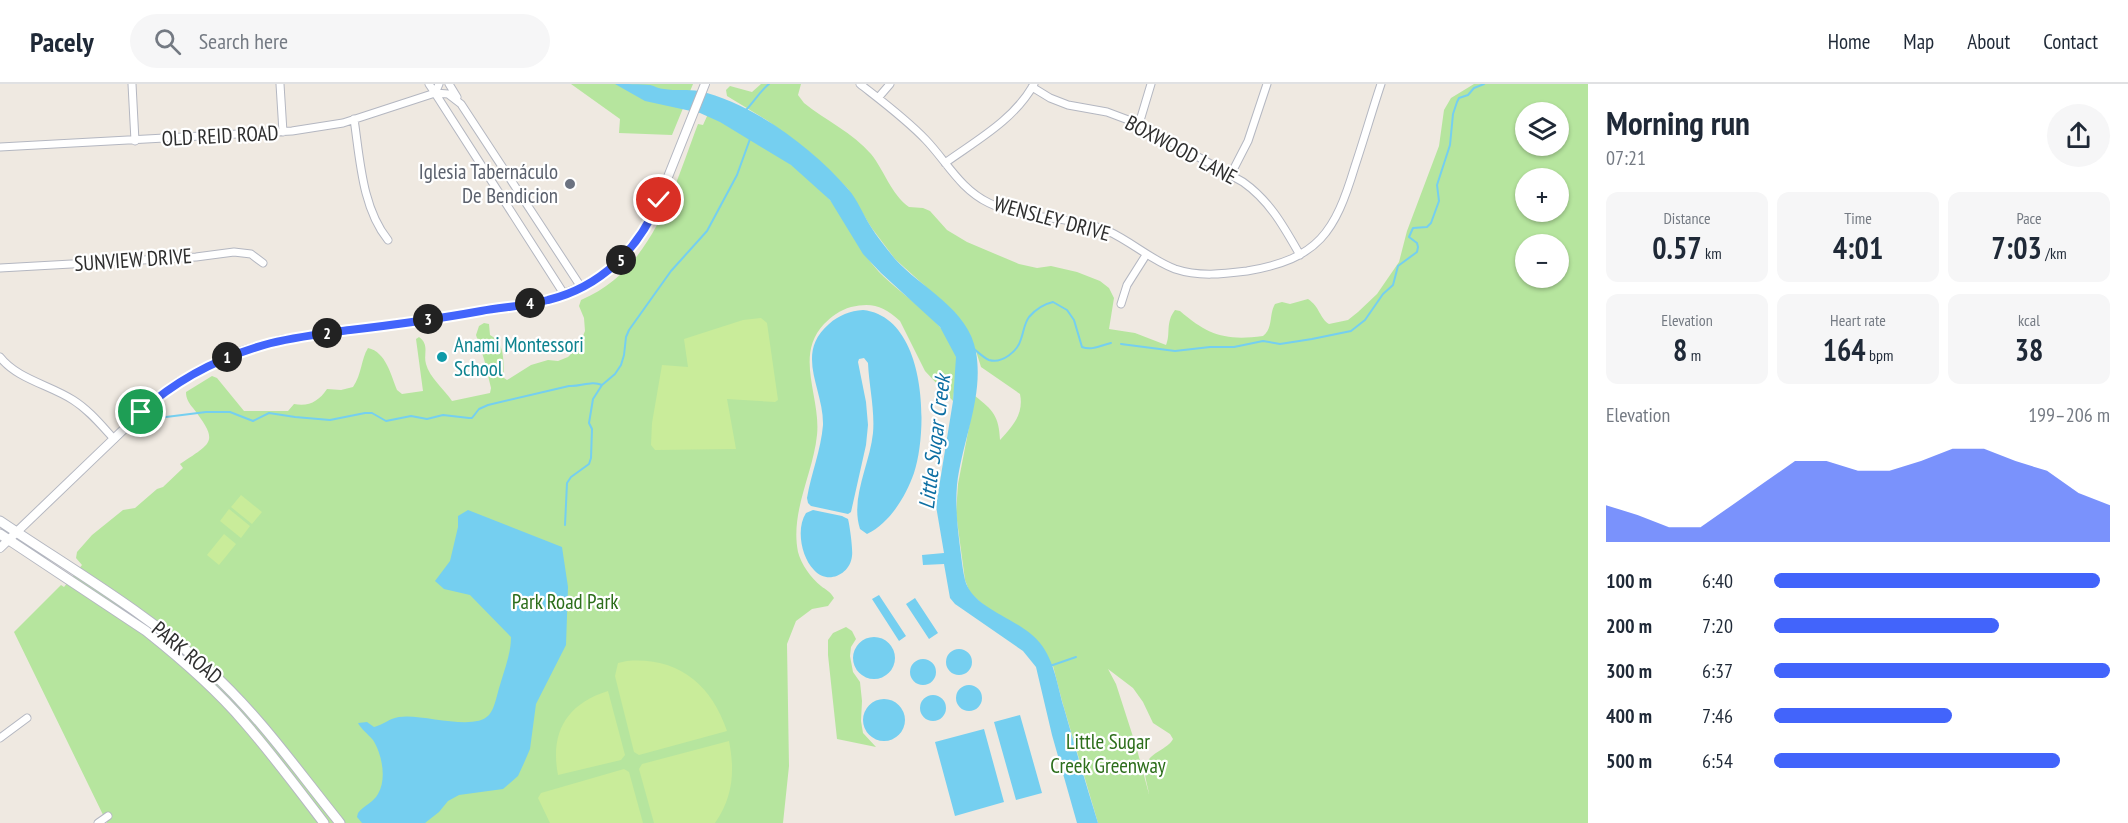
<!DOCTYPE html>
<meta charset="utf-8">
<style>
:root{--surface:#fff;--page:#f6f6f7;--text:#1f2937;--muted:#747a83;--line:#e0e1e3;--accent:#4264fb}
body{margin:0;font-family:"PT Sans Narrow",sans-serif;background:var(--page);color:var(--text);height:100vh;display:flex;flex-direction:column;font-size:22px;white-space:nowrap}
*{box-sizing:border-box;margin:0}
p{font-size:20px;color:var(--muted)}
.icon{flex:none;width:33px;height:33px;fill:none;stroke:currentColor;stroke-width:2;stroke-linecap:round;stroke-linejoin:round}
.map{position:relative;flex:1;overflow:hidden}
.drawer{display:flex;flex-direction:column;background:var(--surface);width:540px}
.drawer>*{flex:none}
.controls{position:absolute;left:1515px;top:18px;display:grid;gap:12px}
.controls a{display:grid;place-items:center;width:54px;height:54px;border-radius:50%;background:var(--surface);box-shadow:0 2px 4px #0004;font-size:30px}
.pin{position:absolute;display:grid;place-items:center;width:51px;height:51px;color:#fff;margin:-26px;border:3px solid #fff;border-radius:50%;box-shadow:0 2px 6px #0007}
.km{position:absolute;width:30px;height:30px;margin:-15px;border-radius:50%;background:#222;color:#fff;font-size:16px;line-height:30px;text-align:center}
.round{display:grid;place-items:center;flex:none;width:63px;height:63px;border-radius:32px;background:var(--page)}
.head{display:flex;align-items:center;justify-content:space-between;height:102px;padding:0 18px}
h1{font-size:33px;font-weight:800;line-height:45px}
.metrics{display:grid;grid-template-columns:repeat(3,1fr);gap:9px;height:102px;padding:6px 18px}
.metrics div{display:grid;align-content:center;border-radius:12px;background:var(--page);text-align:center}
.metrics b{font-size:30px;font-weight:800}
.metrics small{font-size:16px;font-weight:400}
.metrics p{font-size:16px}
.chart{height:168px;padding:12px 18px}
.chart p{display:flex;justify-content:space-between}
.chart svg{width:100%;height:108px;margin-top:6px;fill:var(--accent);opacity:.7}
ul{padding:0 18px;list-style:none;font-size:20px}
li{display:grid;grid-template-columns:96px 72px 1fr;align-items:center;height:45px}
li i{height:15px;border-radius:8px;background:var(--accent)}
header{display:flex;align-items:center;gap:36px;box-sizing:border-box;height:84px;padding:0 30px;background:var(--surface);border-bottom:2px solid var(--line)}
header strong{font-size:28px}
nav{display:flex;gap:33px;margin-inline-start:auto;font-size:21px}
.search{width:420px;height:54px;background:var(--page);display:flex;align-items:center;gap:15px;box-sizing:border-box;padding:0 21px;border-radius:33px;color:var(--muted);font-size:22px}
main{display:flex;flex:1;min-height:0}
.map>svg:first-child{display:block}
.green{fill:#b6e59e;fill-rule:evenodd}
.pitch{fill:#c9ec9a}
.water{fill:#75cff0}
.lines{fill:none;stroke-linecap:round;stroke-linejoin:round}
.stream{stroke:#75cff0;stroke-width:2}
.minor-casing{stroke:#b4b7c1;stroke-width:9}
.tertiary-casing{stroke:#b4b7c1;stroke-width:10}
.secondary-casing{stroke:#b4b7c1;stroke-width:11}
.minor{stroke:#fff;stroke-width:7}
.tertiary{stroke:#fff;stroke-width:8}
.secondary{stroke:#fff;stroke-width:9}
.route-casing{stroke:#fff;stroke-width:12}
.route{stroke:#4264fb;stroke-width:8}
.worship-dot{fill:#6b7280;stroke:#fff;stroke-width:2}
.culture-dot{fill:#0f9aa8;stroke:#fff;stroke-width:2}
.labels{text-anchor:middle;stroke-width:4.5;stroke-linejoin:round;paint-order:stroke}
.street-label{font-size:21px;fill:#2e2e2e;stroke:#fff}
.worship-label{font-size:21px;fill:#5b616d;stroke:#fff;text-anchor:end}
.culture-label{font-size:21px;fill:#0d838f;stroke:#fff;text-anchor:start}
.park-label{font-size:21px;fill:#2c6e1b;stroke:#fff}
.water-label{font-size:22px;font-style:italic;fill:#0d6fa3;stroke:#fff}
</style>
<header>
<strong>Pacely</strong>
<div class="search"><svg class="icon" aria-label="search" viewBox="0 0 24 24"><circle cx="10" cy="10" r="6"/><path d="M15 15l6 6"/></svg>Search here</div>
<nav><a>Home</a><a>Map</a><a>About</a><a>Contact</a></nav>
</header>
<main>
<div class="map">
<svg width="1588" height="739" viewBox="0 0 1588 739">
<rect width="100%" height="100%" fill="#efe9e1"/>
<path class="green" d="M 571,0 L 693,0 L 672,51 L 619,49 L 620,35 Z
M 761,0 L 801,0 L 798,11 L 804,19 C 825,36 853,49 871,70 C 884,86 891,110 909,123 L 923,124 L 930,127 L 947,146 L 967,158 L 1019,180 L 1037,184 L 1051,182 L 1077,188 L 1100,197 L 1109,204 L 1114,214 L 1109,245 L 1135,249 L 1166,261 C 1171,250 1165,239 1175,226 L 1180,227 C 1208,251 1225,257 1263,252 C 1273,245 1269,230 1275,220 L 1282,218 L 1290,220 L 1308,215 C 1320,223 1320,235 1329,240 L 1348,236 L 1358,228 L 1377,210 L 1399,178 L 1407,147 L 1439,62 L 1444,26 L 1451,14 L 1474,0 L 1588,0 L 1588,739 L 1098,739 L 1062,617 L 1053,582 L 970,509 L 965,496 L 956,429 L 958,400 L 975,312 C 993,326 999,332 1000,356 C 1013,342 1024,330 1020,310 L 981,283 L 976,267 L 955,229 L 895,175 L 871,143 L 848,105 L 812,70 L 768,37 L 727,12 L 726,6 L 730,2 L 752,8 ZM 1526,28 L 1558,28 L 1558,62 L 1526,62 ZM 1526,94 L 1558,94 L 1558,128 L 1526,128 ZM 1526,160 L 1558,160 L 1558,194 L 1526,194 ZM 1108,585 L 1133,604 L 1143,618 L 1153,639 L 1170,650 L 1173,655 C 1167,666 1150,668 1146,681 C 1143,690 1148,702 1149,710 L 1136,662 L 1116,600 Z
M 708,30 C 747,54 802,80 831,117 C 848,140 859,166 879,188 C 904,214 946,236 956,271 C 959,284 954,304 953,317 L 925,287 L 900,237 C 884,222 872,218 851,223 C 840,226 831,233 824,240 C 794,272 821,313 817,351 C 813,390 790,428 798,468 C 801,480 811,494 821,502 C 826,506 830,507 834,514 L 828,522 L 812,525 L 796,537 L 787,560 L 789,682 L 783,739 L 107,739 L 14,548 L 61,501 L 64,503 L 82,481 L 76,474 L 77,468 L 92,451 L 123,426 L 135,424 L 157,405 L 163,403 L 183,384 L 180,380 C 213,358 219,358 193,324 C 189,319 186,315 186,308 L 212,292 L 217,294 L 244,327 L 288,327 L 294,320 C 309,323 319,317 327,305 L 341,306 L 353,303 C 362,290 361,275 368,264 C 386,268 391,291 397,306 L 402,310 L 423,307 L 416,255 L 419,253 C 430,261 423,270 426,280 C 429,293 445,306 452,317 L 490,309 L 491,304 L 484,275 L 476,251 L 479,242 L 484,239 L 489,240 L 490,251 C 506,259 503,278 504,294 L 507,296 L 531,281 L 548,276 L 558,277 L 568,273 L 579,262 L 585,247 L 584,234 L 579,222 L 581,216 C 652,186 673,106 698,40 L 703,41 Z
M 846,543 L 852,547 L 856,555 L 851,563 L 850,572 L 853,588 L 860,598 L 862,617 L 861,637 L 863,649 L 876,663 L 837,655 L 828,571 L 828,556 L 833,549 Z"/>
<path class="pitch" d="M 761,234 L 767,239 L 778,316 L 775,318 L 727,315 L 736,365 L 655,366 L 651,361 L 652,339 L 662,281 L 688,283 L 684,255 L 743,236 Z
M 241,411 L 262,428 L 252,440 L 231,423 Z
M 229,425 L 250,442 L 241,454 L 220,437 Z
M 224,450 L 236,460 L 219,481 L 207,471 Z
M 627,577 C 678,573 711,600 727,647 L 639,671 L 634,668 L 615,592 L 618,579 Z
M 608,607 L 625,671 L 621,676 L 558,691 C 550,649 566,620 608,607 Z
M 729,657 C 735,687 733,713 715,739 L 654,739 L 639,685 L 642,680 Z
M 624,685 L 629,688 L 643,739 L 550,739 L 538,714 L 541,709 Z"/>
<path class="water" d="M 615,0 C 626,0 640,0 650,1 C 655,2 659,5 664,5 C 675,7 688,5 699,7 C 752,19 812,63 848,105 C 858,116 863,131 871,143 C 878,154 887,165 895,175 C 921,204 969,225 976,268 C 984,313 962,357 957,401 C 955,425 958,447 961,471 C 962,479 963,488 965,496 C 973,526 1020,534 1040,559 C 1055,578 1057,601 1064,624 C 1075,662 1086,701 1098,739 L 1077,739 L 1052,651 L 1036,583 L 1023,567 L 955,520 L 950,514 L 944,480 L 923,481 L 922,471 L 944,469 L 936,422 L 953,317 L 956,273 L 940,243 L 881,189 L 863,170 L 830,116 L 791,81 L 720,38 L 700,29 L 645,17 Z
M 863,226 C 926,233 929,343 914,389 C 906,412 890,439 867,450 L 860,445 C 850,414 870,380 873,349 C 875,326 869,302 868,279 L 864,274 L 859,275 L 858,278 L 866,318 L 868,341 L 866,361 L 851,428 L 848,430 L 811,422 L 808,419 L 807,414 C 811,390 821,366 823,341 C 824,305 794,270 829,240 C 839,231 850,227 863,226 Z
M 468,426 L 562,463 L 568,503 L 566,561 L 536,620 L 530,665 L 524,679 L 518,692 L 503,705 L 459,711 L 448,717 L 439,728 L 425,739 L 362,739 L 357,733 L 358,729 C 363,722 374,718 378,710 C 387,695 382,670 373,656 C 368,650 361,645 358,639 L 367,638 L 374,643 C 383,641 390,634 399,633 C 422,629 473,648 489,631 C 495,624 497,610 500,601 C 505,584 511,569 511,553 L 470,511 L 444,505 L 435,497 L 450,477 L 458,443 L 458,432 Z
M 813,426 L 842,432 L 848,435 C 850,443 853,466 852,472 C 850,491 827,501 814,486 C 801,473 796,444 806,429 Z
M 879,511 L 906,552 L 899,557 L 872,515 Z
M 915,514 L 938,549 L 929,555 L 906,520 Z
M853 574a21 21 0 1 1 42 0a21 21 0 1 1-42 0Z
M946 578a13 13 0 1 1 26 0a13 13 0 1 1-26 0Z
M910 588a13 13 0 1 1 26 0a13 13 0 1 1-26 0Z
M956 614a13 13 0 1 1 26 0a13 13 0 1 1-26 0Z
M920 624a13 13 0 1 1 26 0a13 13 0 1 1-26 0Z
M863 636a21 21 0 1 1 42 0a21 21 0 1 1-42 0Z
M 1020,631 L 1042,709 L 1016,716 L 994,638 Z
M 984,645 L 1004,718 L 955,732 L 935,658 Z"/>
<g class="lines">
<path class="stream" d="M 745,27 C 754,18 760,7 769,0
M 1121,260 L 1175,267 L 1210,263 L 1234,263 L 1263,257 L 1280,260 L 1312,255 L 1351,247 L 1365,236 L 1383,210 L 1393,201 L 1398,182 L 1417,168 L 1418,163 L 1417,159 L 1409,153 L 1413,144 L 1427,143 L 1431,139 L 1439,117 L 1437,101 L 1450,61 L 1453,30 L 1457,18 L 1459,14 L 1468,11 L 1474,4 L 1484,0
M 974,265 C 979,269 984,274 989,276 C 1002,280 1018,267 1021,255 C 1024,247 1024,240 1029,233 C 1035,226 1044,220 1053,218 L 1067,226 L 1074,236 L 1082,263 C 1092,267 1101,261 1111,259
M 166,333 L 206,328 L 230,328 L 253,337 L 269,329 L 295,333 L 330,336 L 365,329 L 372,329 L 386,337 L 411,332 L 427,335 L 443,331 L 469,334 L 472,334 L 479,325 L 488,321 L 569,302 C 581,303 591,296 602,301
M 565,441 L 567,399 L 571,393 L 589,380 L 591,374 L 592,345 L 589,339 L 593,315 L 602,301 L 615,290 L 621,281 L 624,271 L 626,253 L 629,246 L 671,187 L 707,147 L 737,91 L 750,55
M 1050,582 L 1076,573"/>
<g class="minor-casing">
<path id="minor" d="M 132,0 L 135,57
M 280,0 L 283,48
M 429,0 L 435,9
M 449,0 L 457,13
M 860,0 C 883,18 906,35 926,56 C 947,78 960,105 989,119 C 1026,137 1071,131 1108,147 C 1132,158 1151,176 1175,185 C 1199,193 1223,190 1247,187 C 1319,175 1335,148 1355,82 C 1364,55 1372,27 1381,0
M 1032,3 L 1050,14 L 1068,21 L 1107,28 L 1139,40 L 1243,98 C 1270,117 1284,143 1300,171
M 435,9 L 439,0
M 878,14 L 890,0
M 354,35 C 360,75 362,124 388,156
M 1139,40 L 1151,0
M 0,63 L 292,47 L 343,39 L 435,9
M 945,79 C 977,56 1014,36 1034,0
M 1230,92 L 1248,57 L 1267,0
M 0,184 L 196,173 L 234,168 L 251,170 L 263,179
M 564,210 L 435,9 L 448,10 L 461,20 L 581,203
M 1121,220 L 1127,201 L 1146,171
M 0,273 C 17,295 50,301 73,316 C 89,326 101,341 114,355
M 0,654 L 27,634
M 98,739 L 108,732"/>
</g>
<g class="tertiary-casing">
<path id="tertiary" d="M 0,464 L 147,323 L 179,298 L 220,277 L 242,267 L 281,256 L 458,231 L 549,216 L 583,202 L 603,191 L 629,167 L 652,133 L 705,0"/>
</g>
<g class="secondary-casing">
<path id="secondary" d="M 0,437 C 71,485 146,528 209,586 C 259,631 298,687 340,739
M 0,450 L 146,547 C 180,574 215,604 244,638 C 272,670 298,705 324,739"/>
</g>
<use href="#minor" class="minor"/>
<use href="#tertiary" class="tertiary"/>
<use href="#secondary" class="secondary"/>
</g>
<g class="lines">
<g class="route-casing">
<path id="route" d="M 141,328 C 176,296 219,274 264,261 C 292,253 321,250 350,246 C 393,241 437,235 481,227 C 503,223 526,222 548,216 C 601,203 639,165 659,116"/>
</g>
<use href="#route" class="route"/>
</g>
<circle class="worship-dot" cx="570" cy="100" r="6"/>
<circle class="culture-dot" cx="442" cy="273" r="6"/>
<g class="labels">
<g class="street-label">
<text transform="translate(220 52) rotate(-3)" y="7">OLD REID ROAD</text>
<text transform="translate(1181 66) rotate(28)" y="7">BOXWOOD LANE</text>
<text transform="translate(1052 135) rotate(15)" y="7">WENSLEY DRIVE</text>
<text transform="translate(133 176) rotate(-4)" y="7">SUNVIEW DRIVE</text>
<text transform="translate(187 569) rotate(40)" y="7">PARK ROAD</text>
</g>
<g class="worship-label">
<text x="558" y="95">Iglesia Tabernáculo<tspan x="558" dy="24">De Bendicion</tspan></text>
</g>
<g class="culture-label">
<text x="454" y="268">Anami Montessori<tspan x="454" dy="24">School</tspan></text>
</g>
<g class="park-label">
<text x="565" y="525">Park Road Park</text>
<text x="1108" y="665">Little Sugar<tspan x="1108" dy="24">Creek Greenway</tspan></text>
</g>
<g class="water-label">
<text transform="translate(934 358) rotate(-83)" y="8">Little Sugar Creek</text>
</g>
</g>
</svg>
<div class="controls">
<a><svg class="icon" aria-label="layers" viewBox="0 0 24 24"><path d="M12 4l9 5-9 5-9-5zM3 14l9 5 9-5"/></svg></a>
<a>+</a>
<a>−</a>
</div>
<div class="pin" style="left:141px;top:328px;background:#1e9e55"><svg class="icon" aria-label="arrive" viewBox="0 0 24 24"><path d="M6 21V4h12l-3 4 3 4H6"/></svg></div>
<div class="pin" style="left:659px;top:116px;background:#d93025"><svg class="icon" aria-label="check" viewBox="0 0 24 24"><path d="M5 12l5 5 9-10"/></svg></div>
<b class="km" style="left:227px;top:273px">1</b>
<b class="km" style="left:327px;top:249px">2</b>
<b class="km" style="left:428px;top:235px">3</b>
<b class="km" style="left:530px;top:219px">4</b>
<b class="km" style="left:621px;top:176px">5</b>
</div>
<section class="drawer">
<div class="head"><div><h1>Morning run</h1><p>07:21</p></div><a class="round"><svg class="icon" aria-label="share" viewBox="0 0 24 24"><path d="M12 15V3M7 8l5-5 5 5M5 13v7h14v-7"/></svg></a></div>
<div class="metrics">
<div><p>Distance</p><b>0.57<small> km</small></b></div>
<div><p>Time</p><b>4:01</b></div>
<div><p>Pace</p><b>7:03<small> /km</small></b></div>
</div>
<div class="metrics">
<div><p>Elevation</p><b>8<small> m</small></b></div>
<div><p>Heart rate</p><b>164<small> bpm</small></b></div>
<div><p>kcal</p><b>38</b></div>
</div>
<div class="chart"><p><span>Elevation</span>199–206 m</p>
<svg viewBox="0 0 160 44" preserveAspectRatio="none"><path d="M0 44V29L10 33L20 38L30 38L40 29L50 20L60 11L70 11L80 15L90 15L100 11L110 6L120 6L130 11L140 15L150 24L160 29V44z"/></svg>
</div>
<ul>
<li><b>100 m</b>6:40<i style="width:97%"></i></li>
<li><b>200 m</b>7:20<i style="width:67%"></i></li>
<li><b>300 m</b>6:37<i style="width:100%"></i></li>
<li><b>400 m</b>7:46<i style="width:53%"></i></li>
<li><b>500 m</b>6:54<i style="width:85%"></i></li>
</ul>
</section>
</main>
